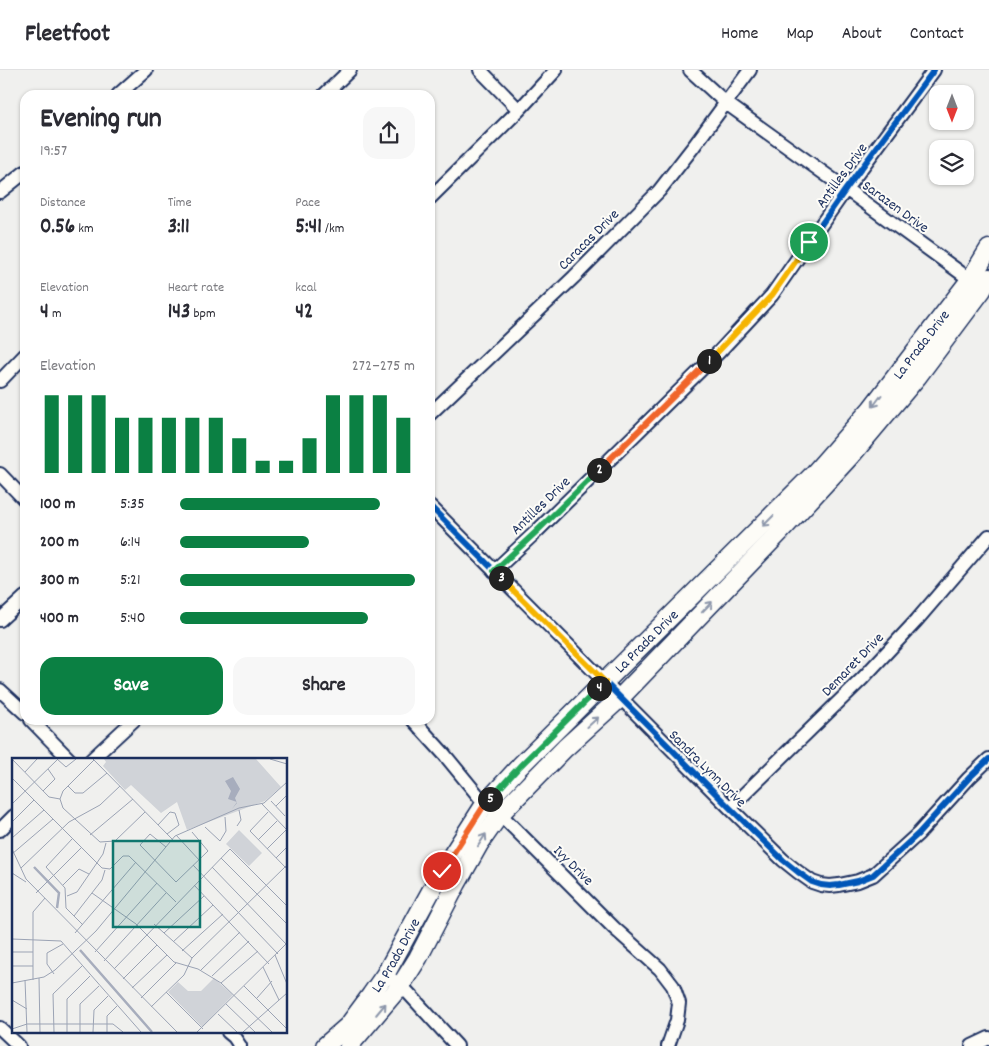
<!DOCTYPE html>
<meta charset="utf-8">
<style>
:root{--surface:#fff;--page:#f7f7f7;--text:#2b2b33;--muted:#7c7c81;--line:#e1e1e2;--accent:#0b8043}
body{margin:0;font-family:Dekko,sans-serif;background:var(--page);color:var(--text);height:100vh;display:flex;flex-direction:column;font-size:19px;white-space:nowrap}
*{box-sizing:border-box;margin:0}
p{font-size:16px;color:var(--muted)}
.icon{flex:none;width:28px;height:28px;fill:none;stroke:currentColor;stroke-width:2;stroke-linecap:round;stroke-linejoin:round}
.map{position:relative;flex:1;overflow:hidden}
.details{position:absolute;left:20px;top:20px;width:415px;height:635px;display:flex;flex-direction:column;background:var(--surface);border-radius:15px;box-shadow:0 1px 4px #0004}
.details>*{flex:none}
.needle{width:32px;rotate:180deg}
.controls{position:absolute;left:929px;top:15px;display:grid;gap:10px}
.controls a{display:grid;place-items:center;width:45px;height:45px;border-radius:10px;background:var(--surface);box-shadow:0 1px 4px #0004;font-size:25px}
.pin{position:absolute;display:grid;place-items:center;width:42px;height:42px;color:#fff;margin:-21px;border:2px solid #fff;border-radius:50%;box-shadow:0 1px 5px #0007}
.km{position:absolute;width:25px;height:25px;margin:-12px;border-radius:50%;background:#222;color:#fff;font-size:14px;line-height:25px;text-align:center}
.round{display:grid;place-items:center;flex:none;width:52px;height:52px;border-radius:15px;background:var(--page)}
.headline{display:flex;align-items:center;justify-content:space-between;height:85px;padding:0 20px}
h1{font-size:28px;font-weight:700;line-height:38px}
.metrics{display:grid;grid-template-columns:repeat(3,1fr);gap:8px;height:85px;padding:5px 20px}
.metrics div{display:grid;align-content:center}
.metrics b{font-size:21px;font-weight:700}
.metrics small{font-size:14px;font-weight:400}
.metrics p{font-size:14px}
.chart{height:140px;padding:10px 20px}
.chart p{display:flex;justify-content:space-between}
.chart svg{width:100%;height:90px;margin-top:5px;stroke:var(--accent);stroke-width:6}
.action{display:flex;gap:10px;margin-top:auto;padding:10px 20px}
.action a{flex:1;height:58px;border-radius:15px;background:var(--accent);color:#fff;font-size:20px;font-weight:700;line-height:58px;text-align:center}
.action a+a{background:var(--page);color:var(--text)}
ul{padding:0 20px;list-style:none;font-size:16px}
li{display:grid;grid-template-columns:80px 60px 1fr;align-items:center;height:38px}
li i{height:12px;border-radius:6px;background:var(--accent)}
header{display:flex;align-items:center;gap:30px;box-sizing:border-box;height:70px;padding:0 25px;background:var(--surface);border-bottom:1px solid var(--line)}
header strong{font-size:24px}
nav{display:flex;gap:28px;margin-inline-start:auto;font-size:18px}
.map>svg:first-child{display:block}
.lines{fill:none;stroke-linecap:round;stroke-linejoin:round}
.minor-casing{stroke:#1b2f5e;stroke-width:16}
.secondary-casing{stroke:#1b2f5e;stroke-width:21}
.minor{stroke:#fdfcf7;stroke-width:12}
.secondary{stroke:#fdfcf7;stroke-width:18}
.cycleway-casing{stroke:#fdfcf7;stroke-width:9}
.cycleway{stroke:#0057b8;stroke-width:6}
.oneway{stroke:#8c96aa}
.split-1-casing{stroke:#fff;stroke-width:10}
.split-2-casing{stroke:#fff;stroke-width:10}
.split-3-casing{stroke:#fff;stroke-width:10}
.split-4-casing{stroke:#fff;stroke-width:10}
.split-5-casing{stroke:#fff;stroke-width:10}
.split-6-casing{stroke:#fff;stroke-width:10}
.split-1{stroke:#f5b400;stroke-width:6}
.split-2{stroke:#f0652b;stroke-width:6}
.split-3{stroke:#22a559;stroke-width:6}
.split-4{stroke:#f5b400;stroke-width:6}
.split-5{stroke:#22a559;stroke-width:6}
.split-6{stroke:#f0652b;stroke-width:6}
.labels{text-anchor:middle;stroke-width:4;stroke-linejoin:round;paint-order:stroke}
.street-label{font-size:15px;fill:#1b2f5e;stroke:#fdfcf7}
.inset-river{fill:none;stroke:#a7adbd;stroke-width:2.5}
.inset-road{fill:none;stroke:#9ba3b4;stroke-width:1}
.view{fill:#0f766e;fill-opacity:0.15;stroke:#0f766e;stroke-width:2.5}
.inset-edge{fill:none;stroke:#1b2f5e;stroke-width:2.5}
</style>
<header>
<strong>Fleetfoot</strong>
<nav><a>Home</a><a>Map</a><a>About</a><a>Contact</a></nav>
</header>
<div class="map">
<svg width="989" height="976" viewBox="0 0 989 976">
<rect width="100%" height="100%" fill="#f0f0ee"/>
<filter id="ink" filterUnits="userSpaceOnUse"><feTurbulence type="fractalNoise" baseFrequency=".02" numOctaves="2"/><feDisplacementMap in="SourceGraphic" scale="10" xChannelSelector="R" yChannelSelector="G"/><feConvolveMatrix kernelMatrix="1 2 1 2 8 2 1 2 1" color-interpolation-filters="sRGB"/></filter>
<g filter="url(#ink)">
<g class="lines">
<g class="minor-casing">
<path id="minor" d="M 480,0 L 519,40
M 690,0 L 726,33 L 846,119 L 976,214
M 118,25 L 146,0
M 324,25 L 350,0
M 0,122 L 25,102
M 430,128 L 519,40 L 556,0
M 0,311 L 25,285
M 430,344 L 574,207 L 659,121 L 694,76 L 750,0
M 0,404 L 25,430
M 430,436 L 730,738 L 783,790 L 798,802 L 812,812 L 821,815 L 830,816 L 839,815 L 858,811 L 873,805 L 918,764 L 969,708 L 989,689
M 494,501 L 537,461 L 719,282 L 772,225 L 846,119 L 934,0
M 0,550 L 25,527
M 0,620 L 25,643
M 31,650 L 70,690
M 413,650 L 444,684 L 485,734 L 500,744 L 614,858 L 660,899 L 673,916 L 679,933 L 677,950 L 668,976
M 91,690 L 134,650
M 730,738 L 862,609 L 916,551 L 989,466
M 0,760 L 14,746
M 385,905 L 401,915 L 457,976
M 0,958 L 19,976
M 228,962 L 234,967 L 240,976
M 972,976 L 989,968"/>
</g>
<g class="secondary-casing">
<g id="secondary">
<path id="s1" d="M 325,976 L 348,956 L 371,925 L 385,905 L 442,801 L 485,734 L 520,696 L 812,406 L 871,339 L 970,210 L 989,179"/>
<path d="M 349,976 L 401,915 L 418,888 L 457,813 L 479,774 L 500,744 L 565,678 L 620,628 L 780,462 L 854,382 L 917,307 L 982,220 L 989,208"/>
</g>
</g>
<use href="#minor" class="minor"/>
<use href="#secondary" class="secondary"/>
<g class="cycleway-casing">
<path id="cycleway" d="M 430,436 L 730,738 L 783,790 L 798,802 L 812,812 L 821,815 L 830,816 L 839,815 L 858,811 L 873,805 L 918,764 L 969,708 L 989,689
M 494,501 L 537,461 L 719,282 L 772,225 L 846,119 L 934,0"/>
</g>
<use href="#cycleway" class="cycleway"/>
</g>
<defs><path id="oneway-shaft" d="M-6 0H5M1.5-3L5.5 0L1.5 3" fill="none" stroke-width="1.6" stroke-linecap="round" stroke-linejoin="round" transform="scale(1.25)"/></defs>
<g class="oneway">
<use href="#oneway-shaft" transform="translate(877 331) rotate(127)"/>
<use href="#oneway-shaft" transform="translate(768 451) rotate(135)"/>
<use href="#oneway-shaft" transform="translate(707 537) rotate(-46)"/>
<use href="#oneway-shaft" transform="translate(593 652) rotate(-42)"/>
<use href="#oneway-shaft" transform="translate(482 770) rotate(-57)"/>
<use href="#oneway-shaft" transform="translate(381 939) rotate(-50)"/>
</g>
</g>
<g class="lines" filter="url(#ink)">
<g class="split-1-casing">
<path id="split-1" d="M 709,291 L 772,225 L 809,172"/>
</g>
<g class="split-2-casing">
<path id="split-2" d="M 599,400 L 709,291"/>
</g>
<g class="split-3-casing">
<path id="split-3" d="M 501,508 L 494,501 L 537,461 L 599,400"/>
</g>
<g class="split-4-casing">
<path id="split-4" d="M 501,508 L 605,612 L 599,618"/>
</g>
<g class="split-5-casing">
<path id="split-5" d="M 490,729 L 520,696 L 599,618"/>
</g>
<g class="split-6-casing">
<path id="split-6" d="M 442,801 L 485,734 L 490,729"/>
</g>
<use href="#split-1" class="split-1"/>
<use href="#split-2" class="split-2"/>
<use href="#split-3" class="split-3"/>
<use href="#split-4" class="split-4"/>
<use href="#split-5" class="split-5"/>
<use href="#split-6" class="split-6"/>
</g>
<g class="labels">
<g class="street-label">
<text transform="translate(841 105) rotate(-54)" y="5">Antilles Drive</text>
<text transform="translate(896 136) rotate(36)" y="5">Sarazen Drive</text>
<text transform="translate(588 169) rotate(-45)" y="5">Caracas Drive</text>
<text dy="5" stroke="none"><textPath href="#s1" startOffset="926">La Prada Drive</textPath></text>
<text transform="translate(540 435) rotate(-44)" y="5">Antilles Drive</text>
<text dy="5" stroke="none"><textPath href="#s1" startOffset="521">La Prada Drive</textPath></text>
<text transform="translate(852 594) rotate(-46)" y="5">Demaret Drive</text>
<text transform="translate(708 698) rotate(45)" y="5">Sandra Lynn Drive</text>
<text transform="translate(574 795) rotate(45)" y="5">Ivy Drive</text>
<text dy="5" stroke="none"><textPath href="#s1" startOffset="116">La Prada Drive</textPath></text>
</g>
</g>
<g transform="translate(12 688)">
<rect width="275" height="275" fill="#f0f0ee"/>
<path d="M 92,1 L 244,1 L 269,29 L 253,43 L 175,72 L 165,44 L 149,55 L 119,27 L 113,32 L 91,8 L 94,4 Z" fill="#d0d3d8"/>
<path d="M 227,72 L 250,95 L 237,108 L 214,86 ZM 202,220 L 221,237 L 190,269 L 156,234 L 166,224 L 176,233 L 189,233 Z" fill="#d0d3d8"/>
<path d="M 221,19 L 228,31 L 223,40 L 225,45 L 220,51 L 225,44 L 216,41 L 219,33 L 213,23 Z" fill="#a7adbd"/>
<path class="inset-river" d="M 22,109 L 47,135 L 45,150M 68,192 L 140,274"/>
<path class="inset-road" d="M 0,1 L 37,39 L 48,41M 45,1 L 54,9 L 64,1M 81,1 L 161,82M 258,1 L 275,6M 13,14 L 25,1M 0,20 L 90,110 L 98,111 L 111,98 L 117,98 L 164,144M 56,28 L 63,35 L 71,35 L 95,15M 31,33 L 43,21 L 36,11M 48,41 L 51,50 L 88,84 L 103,83 L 133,54M 48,41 L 51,33 L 82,2M 259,43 L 273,58M 0,46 L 46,1M 250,46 L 275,72M 264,48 L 275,37M 256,54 L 238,73 L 275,111M 0,64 L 22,42M 146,67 L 158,54 L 163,55 L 167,67 L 155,76M 225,68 L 229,62 L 227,52M 193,69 L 208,83 L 214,73 L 213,59M 78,77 L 121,41M 164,77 L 188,103M 0,80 L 32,52M 60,81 L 34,109 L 53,130 L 54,150 L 71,167M 246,82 L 265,63M 154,89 L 138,76 L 128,87 L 164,124 L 196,93 L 180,74M 0,91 L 14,121 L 165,274M 255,91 L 275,71M 0,96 L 41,61M 209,100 L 275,166M 264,100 L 275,89M 181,107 L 266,196M 200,109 L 275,187M 9,110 L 57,64 L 88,47 L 108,28M 0,115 L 14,124M 51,127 L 67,111 L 77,116M 182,127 L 257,206M 24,135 L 69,90M 80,135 L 124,166 L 162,204 L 186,211 L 209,225 L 260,274M 55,138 L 65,134 L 91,96 L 94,85M 62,158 L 90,122 L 93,112M 142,166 L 180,200M 63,175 L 124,104M 152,175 L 192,138M 0,181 L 49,183 L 129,274M 161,184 L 201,147M 170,193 L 211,156M 0,194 L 21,194M 83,194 L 145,125M 263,197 L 275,226M 92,203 L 154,135M 0,208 L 21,208M 251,209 L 267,242M 102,211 L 218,91 L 275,148M 189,212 L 228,174M 42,216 L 35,206 L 35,195 L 51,186M 200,218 L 237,183M 27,220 L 28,274M 111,221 L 145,187M 13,222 L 15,274M 21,222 L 21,154 L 33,140M 0,225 L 32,219 L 43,212 L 84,173 L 163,78 L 227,50 L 252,45 L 275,24M 209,225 L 246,193M 232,228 L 275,271M 120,230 L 155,197M 154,234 L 191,271M 129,240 L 164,205M 245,240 L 260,223M 0,242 L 15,251M 214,246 L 243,274M 139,249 L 172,217 L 180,200 L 275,107M 206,256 L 225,274M 0,271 L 15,266 L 101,266 L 111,274M 42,274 L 41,236 L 70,208M 55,274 L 55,241 L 78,218M 68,274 L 68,246 L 87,228M 81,274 L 82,252 L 96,238M 95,274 L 95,258 L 105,248M 185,274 L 275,185M 231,274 L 275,235"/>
<path class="view" d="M 101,83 L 188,83 L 188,169 L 101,169 Z"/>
<rect width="275" height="275" class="inset-edge"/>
</g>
</svg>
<div class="controls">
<a><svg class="needle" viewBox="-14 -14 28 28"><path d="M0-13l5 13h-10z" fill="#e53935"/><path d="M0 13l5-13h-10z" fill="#7c7c81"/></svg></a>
<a><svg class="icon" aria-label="layers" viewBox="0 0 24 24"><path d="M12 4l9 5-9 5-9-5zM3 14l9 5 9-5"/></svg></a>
</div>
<div class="pin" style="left:809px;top:172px;background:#1e9e55"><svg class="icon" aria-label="arrive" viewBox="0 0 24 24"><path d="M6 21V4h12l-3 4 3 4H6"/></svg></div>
<div class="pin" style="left:442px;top:801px;background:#d93025"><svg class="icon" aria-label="check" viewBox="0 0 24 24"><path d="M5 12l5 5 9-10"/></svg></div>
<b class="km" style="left:709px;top:291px">1</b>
<b class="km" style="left:599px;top:400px">2</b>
<b class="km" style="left:501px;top:508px">3</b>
<b class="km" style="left:599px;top:618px">4</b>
<b class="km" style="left:490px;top:729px">5</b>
<section class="details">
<div class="headline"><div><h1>Evening run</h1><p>19:57</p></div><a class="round"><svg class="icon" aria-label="share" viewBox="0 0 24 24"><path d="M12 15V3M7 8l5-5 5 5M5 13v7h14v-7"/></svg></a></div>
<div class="metrics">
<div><p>Distance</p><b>0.56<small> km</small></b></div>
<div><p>Time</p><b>3:11</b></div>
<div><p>Pace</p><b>5:41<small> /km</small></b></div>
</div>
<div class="metrics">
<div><p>Elevation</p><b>4<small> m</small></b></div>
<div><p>Heart rate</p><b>143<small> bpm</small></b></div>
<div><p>kcal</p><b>42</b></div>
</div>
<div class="chart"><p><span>Elevation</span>272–275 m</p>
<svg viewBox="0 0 160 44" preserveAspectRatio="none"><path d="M5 44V6M15 44V6M25 44V6M35 44V17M45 44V17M55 44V17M65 44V17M75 44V17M85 44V27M95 44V38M105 44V38M115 44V27M125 44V6M135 44V6M145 44V6M155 44V17"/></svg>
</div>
<ul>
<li><b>100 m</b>5:35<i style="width:85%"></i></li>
<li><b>200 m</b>6:14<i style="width:55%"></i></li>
<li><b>300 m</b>5:21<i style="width:100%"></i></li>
<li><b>400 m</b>5:40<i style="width:80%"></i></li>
</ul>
<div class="action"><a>Save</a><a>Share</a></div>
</section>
</div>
